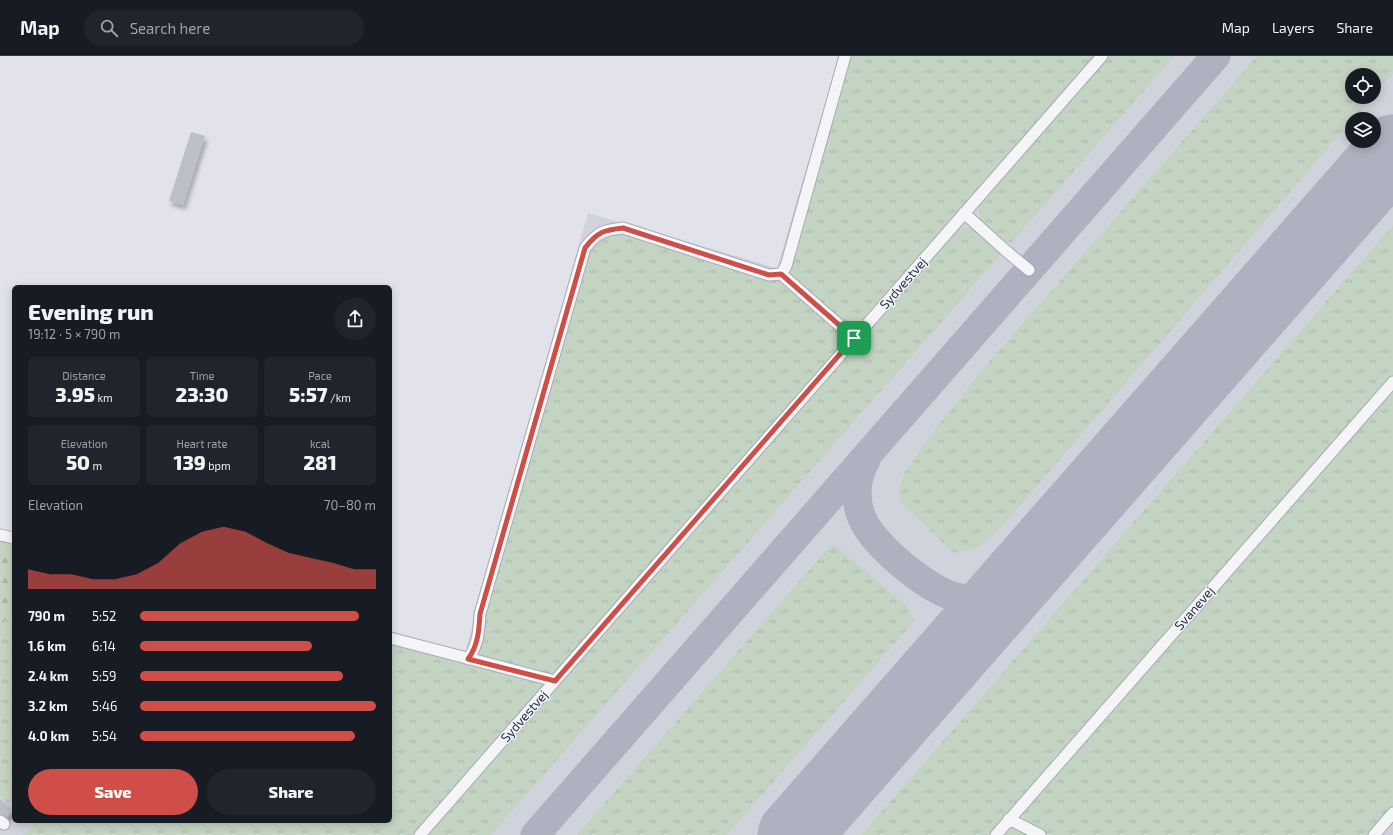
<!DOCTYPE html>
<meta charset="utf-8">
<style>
:root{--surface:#171b24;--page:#20242c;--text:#f1f3f6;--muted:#9ea1a6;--line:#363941;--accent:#cf4e47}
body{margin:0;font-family:"Exo 2",sans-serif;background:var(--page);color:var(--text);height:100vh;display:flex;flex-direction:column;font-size:15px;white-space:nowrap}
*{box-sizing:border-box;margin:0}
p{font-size:13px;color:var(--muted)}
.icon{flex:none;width:22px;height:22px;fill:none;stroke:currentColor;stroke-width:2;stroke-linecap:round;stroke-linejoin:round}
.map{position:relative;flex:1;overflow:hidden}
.panel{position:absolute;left:12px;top:229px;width:380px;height:538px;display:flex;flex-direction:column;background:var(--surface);border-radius:6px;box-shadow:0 2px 10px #0003}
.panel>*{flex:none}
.tools{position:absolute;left:1345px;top:12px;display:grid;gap:8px}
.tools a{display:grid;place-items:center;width:36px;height:36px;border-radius:50%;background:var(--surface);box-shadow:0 2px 10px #0003;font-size:20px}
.pin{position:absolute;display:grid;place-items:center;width:34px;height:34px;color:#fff;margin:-17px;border-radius:8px;box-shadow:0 2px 6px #0006}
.round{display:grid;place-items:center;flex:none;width:42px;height:42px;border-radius:21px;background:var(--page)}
.head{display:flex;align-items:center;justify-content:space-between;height:68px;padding:0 16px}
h1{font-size:22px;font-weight:800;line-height:30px}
.figures{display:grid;grid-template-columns:repeat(3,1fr);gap:6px;height:68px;padding:4px 16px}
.figures div{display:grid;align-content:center;border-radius:6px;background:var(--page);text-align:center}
.figures b{font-size:20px;font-weight:800}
.figures small{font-size:11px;font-weight:400}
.figures p{font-size:11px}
.chart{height:112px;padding:8px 16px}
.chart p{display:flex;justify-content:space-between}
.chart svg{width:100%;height:72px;margin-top:4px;fill:var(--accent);opacity:.7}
.cta{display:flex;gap:8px;margin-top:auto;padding:8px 16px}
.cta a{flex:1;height:46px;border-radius:24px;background:var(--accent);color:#fff;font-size:16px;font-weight:800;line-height:46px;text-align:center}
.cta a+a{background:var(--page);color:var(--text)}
ul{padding:0 16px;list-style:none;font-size:13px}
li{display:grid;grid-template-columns:64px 48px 1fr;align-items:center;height:30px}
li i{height:10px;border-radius:5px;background:var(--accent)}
header{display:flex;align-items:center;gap:24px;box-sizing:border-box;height:56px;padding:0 20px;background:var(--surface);border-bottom:1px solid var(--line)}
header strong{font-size:19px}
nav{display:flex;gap:22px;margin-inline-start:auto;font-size:14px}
.search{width:280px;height:36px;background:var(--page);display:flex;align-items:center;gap:10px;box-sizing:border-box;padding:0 14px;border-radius:22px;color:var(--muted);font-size:15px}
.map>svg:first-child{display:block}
.built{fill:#d0d2dc;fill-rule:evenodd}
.grass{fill:url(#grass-tufts)}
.forest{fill:url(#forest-firs)}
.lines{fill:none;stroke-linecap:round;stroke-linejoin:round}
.taxiway{stroke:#aeb1bf;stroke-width:29}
.runway{stroke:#aeb1bf;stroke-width:73}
.building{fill:#bcbeca;filter:url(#shadow)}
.minor-casing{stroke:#a7a9b4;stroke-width:13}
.minor{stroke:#f5f5f8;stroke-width:11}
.route-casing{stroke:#fff;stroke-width:8}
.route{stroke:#cf4e47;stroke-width:5}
.labels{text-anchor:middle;stroke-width:3;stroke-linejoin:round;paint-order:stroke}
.street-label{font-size:13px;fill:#2a2e42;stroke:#f1f3f8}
</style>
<header>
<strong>Map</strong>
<div class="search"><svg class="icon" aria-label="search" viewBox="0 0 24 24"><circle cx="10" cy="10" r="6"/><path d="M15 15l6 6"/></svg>Search here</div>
<nav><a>Map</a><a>Layers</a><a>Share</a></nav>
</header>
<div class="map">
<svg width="1393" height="779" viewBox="0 0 1393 779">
<defs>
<pattern id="grass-tufts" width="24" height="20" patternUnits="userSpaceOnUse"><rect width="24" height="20" fill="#c4d4c3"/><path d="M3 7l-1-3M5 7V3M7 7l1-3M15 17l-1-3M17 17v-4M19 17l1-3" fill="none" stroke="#a9b6a9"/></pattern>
<pattern id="forest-firs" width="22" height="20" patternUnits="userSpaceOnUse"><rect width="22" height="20" fill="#c4d4c3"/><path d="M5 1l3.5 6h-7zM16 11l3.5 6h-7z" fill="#a9b6a9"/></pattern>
<filter id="shadow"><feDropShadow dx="2.5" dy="4.5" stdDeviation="2" flood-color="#0004"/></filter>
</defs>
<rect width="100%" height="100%" fill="#e2e3ea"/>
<path class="built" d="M 839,0 L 1393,0 L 1393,779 L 0,779 L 0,475 L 14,478 L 14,765 L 390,765 L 390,576 L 465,596 L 588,157 L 777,212 ZM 1352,19 L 1374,19 L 1374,41 L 1352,41 ZM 1352,63 L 1374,63 L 1374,85 L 1352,85 Z"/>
<path class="grass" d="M 848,0 L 1096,0 L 852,277 L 786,218 Z
M 1108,0 L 1174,0 L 1011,187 L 1001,185 L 980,164 L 979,147 L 1002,118 Z
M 1257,0 L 1393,0 L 1393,17 L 1374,39 L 1374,19 L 1352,19 L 1352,41 L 1372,41 L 1004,468 L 978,492 L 954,497 L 901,447 L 898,439 L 904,417 L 943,363 L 990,305 Z
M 1393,169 L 1393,321 L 992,779 L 861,779 Z
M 956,172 L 972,172 L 1001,198 L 491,779 L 428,779 Z
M 622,176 L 779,222 L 847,282 L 553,621 L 475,602 L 485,555 L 593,184 Z
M 1393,330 L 1393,750 L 1367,779 L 1046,779 C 1034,773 1021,769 1023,752 Z
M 0,481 L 14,485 L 14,753 L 0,740 Z
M 831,489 L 838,492 L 906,549 L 915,564 L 727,779 L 577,779 Z
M 390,585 L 544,625 L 545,629 L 413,779 L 23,779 L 33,770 L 28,765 L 390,765 Z
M 1013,769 L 1034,779 L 1000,779 L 1007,770 Z"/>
<path class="forest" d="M 0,488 L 14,492 L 14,557 L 0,568 Z"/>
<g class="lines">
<path class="taxiway" d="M 866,404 C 856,421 854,444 862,462 C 872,489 933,539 961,542 C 979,544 995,537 1011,531
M 535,779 L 1216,0"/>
<path class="runway" d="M 794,779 L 1393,95"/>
</g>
<path class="building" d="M 191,76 L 205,80 L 183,149 L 169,145 Z
M 0,743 L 13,754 L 7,762 L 0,758 Z"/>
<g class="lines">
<g class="minor-casing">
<path id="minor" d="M 845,0 L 786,210 L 781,218 L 854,282
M 964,157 L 1005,194 L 1029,214
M 0,479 L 14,482
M 390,582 L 555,625
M 468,603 C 478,590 479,574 480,558 L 585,192 C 597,176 604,174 623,172 L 769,219 L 781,218
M 1009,763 L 1040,779
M 0,765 L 4,768
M 420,779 L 1102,0
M 996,779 L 1393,326
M 1374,779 L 1393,757"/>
</g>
<use href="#minor" class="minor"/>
</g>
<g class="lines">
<g class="route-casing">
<path id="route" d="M 623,172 L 769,219 L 781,218 L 854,282 L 555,625 L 468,603 C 478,590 479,574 480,558 L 585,192 C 597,176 604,174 623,172 Z"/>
</g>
<use href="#route" class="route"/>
</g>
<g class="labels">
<g class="street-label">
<text transform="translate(903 227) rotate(-49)" y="5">Sydvestvej</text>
<text transform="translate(1194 552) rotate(-49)" y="5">Svanevej</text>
<text transform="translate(524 660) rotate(-49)" y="5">Sydvestvej</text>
</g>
</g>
</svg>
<div class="tools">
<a><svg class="icon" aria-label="locate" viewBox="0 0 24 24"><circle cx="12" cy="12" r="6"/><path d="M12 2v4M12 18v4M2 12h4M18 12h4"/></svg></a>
<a><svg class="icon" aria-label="layers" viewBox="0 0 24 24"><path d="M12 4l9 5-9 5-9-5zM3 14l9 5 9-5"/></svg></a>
</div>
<div class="pin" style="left:854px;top:282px;background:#1e9e55"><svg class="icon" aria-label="arrive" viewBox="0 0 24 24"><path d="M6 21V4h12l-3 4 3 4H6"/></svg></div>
<section class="panel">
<div class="head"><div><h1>Evening run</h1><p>19:12 · 5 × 790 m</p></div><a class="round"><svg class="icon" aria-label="share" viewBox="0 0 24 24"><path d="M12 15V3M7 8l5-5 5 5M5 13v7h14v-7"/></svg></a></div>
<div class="figures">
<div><p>Distance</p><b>3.95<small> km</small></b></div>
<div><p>Time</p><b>23:30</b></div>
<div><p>Pace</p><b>5:57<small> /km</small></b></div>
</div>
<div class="figures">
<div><p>Elevation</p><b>50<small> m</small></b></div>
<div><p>Heart rate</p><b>139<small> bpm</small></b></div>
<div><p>kcal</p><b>281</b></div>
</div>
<div class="chart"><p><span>Elevation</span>70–80 m</p>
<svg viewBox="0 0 160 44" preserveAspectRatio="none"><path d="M0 44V32L10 35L20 35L30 38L40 38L50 35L60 28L70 16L80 9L90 6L100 9L110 16L120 22L130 25L140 28L150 32L160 32V44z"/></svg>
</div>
<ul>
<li><b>790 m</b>5:52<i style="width:93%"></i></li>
<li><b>1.6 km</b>6:14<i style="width:73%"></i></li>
<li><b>2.4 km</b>5:59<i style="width:86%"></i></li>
<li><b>3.2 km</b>5:46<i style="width:100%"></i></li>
<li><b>4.0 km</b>5:54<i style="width:91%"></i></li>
</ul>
<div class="cta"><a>Save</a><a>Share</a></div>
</section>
</div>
